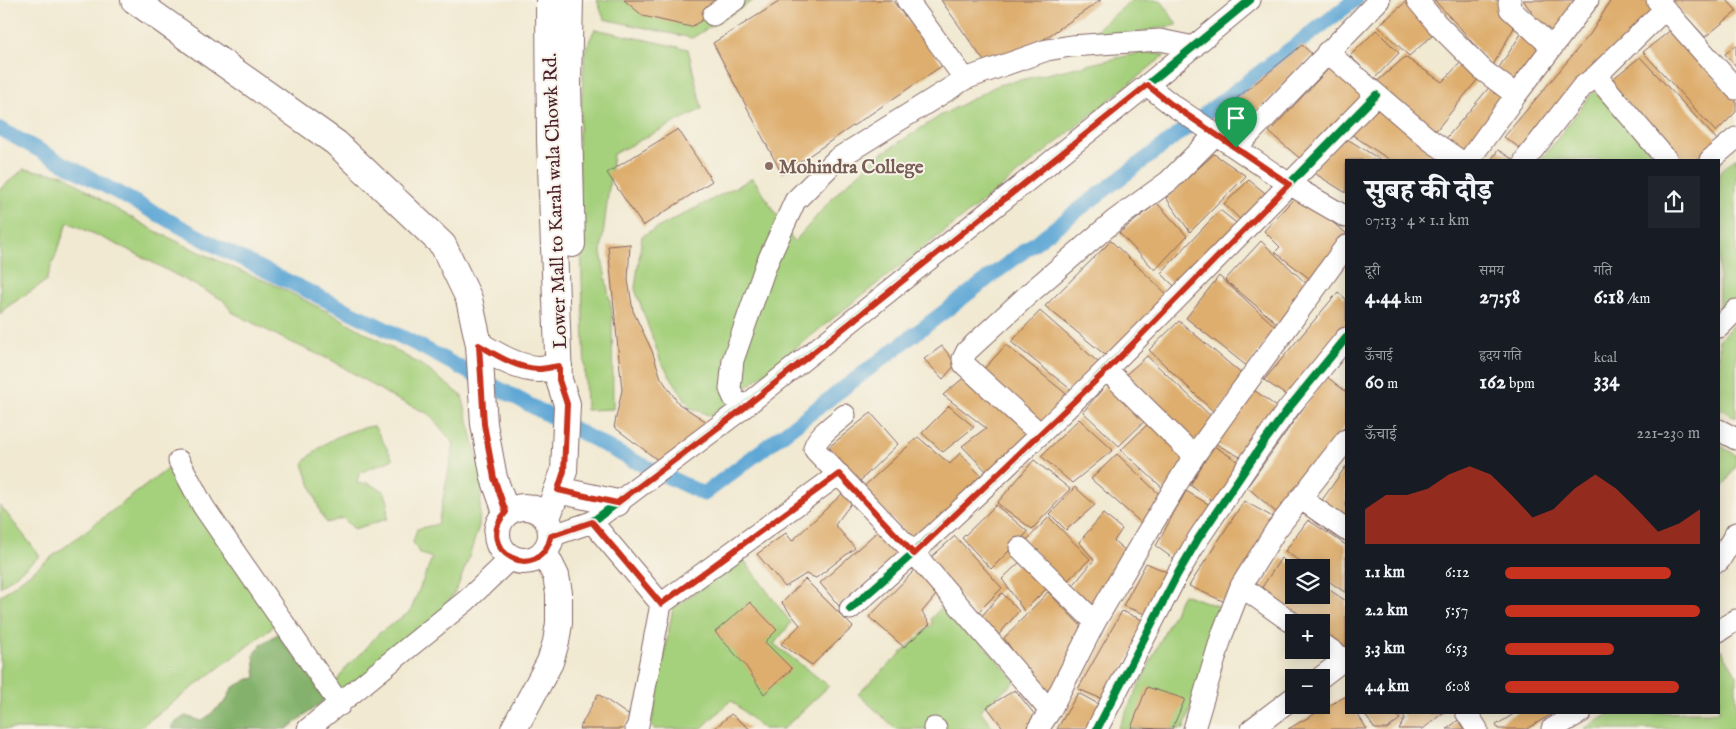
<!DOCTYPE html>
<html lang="hi">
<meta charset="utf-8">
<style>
:root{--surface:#171b24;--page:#20242c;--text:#f1f3f6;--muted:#9ea1a6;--accent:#c8321e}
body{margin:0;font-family:"IM FELL English","Noto Serif Devanagari",serif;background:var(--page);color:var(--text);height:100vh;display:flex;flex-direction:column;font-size:19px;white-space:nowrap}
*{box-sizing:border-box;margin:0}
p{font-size:16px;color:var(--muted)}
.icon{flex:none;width:28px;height:28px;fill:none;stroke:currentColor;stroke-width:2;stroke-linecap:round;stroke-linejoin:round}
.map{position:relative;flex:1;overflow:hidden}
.drawer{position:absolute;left:1345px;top:159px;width:375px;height:555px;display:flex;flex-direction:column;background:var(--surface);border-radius:0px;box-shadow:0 2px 12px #0003}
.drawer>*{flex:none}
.buttons{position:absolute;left:1285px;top:559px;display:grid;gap:10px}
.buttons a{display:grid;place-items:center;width:45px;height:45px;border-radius:0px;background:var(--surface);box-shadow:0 2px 12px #0003;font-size:25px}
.pin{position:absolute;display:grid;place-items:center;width:42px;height:42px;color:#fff;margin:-51px -21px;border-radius:50% 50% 50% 0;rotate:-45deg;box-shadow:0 0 5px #0007}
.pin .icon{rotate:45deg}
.round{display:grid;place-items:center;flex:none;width:52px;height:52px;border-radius:0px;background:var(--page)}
.overview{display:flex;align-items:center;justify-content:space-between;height:85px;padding:0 20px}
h1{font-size:28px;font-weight:800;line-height:38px}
.metrics{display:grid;grid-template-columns:repeat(3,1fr);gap:8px;height:85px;padding:5px 20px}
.metrics div{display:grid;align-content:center}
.metrics b{font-size:21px;font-weight:800}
.metrics small{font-size:14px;font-weight:400}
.metrics p{font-size:14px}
.chart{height:140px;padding:10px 20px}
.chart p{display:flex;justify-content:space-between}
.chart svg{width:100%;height:90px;margin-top:5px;fill:var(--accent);opacity:.7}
ul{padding:0 20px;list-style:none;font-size:16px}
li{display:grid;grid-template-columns:80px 60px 1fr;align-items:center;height:38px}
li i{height:12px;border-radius:6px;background:var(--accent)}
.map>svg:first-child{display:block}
.green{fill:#a5d07c;stroke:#787854}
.forest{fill:#84b26c;stroke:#67684c}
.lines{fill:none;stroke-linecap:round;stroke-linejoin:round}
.canal{stroke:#5ea7d5;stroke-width:15}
.building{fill:#deae6e}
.minor-casing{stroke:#846665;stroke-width:23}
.major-casing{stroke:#846665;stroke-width:28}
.minor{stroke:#fff;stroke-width:21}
.major{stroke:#fff;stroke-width:26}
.cycleway-casing{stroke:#f7f3e8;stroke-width:11}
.cycleway{stroke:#00873e;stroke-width:8}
.route-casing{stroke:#fff;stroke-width:10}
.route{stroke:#c8321e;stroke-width:6}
.education-dot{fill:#8d6e63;stroke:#f7f3e8;stroke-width:2}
.labels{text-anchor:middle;stroke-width:4;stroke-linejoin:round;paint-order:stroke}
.education-label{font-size:19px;font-weight:bold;fill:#785e54;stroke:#f7f3e8;text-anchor:start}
.street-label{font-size:19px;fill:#4a1f2b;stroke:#f7f3e8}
</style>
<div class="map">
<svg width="1736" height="729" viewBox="0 0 1736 729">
<rect width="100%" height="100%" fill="#f7f3e8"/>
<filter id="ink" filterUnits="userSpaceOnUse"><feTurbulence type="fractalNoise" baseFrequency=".02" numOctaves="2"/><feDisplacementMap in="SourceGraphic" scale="10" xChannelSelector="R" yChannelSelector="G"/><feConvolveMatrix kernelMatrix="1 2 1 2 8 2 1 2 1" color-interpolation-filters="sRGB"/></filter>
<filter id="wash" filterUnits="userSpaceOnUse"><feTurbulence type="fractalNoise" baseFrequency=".0096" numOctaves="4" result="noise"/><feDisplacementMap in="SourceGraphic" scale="20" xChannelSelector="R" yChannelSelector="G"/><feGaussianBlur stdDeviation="1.12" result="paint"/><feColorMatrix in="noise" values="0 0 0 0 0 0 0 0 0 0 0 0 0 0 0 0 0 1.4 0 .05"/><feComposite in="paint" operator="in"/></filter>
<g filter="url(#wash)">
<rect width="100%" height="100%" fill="#f1e9d1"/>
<path class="green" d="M 597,0 L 754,0 L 692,38 L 604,19 Z
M 1132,0 L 1161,0 L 1177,25 L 1080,43 Z
M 595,29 L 688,49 L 702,109 L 613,154 L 601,252 L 612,313 L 613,409 L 586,410 L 578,147 L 585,50 Z
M 1144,52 L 1165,55 L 985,200 L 842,311 L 711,416 L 691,408 L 661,362 L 635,289 L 642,236 L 753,178 L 794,242 L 838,192 L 878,156 L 940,116 L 998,85 Z
M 1594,91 L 1659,160 L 1541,160 Z
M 1736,157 L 1736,301 L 1719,317 L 1719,173 Z
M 24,169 L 64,175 L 111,206 L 157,232 L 236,269 L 273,284 L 338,317 L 423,366 L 462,396 L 482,477 L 479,526 L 469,557 L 458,586 L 435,625 L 347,699 L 334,685 L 347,666 L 362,653 L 378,634 L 410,612 L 432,558 L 419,553 L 413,542 L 417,529 L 438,524 L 454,444 L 429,414 L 394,398 L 333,361 L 284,339 L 232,312 L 223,300 L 131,251 L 68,222 L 46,281 L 7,307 L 0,314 L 0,189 Z
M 1736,322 L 1736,418 L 1719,408 L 1719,340 Z
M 374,426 L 393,459 C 382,465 370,467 359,474 L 357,484 L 368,483 L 384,491 L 388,502 L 387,519 L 354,529 L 343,518 L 327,523 L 321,514 L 303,464 C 321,442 346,430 374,426 Z
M 1719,445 L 1736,455 L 1736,466 L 1719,493 Z
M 178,461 L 278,623 L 138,729 L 0,729 L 0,596 Z
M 0,505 L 40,556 L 0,587 Z
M 743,559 L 791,623 L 774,644 L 829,686 L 783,729 L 763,729 L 731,700 L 701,729 L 654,729 L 651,726 L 673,608 Z
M 1183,594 L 1223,608 L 1184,729 L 1118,729 Z
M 946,603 L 1016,681 L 980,710 L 994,729 L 896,729 L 858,694 L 932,624 L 931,618 Z
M 1721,649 L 1736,674 L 1736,726 L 1734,729 L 1584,729 L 1611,713 L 1719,712 L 1719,651 Z"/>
<path class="forest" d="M 279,633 L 326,699 L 287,729 L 172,729 L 172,725 L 185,716 L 202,721 L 226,701 L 232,688 L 249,679 L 256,678 L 254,655 L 262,644 Z"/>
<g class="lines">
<path class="canal" d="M 0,129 L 218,247 L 420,346 L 628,458 L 704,494 L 1355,0"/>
</g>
<g id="blocks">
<path class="building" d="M 624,0 L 735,0 L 691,27 L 643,16 Z
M 782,0 L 892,0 L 943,65 L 782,174 L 713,43 Z
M 941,0 L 1101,0 L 993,74 Z
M 1408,0 L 1439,30 L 1409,56 L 1378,26 Z
M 1434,0 L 1498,0 L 1516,24 L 1492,67 L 1462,30 Z
M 1523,0 L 1581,0 L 1552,41 Z
M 1611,0 L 1650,0 L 1663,15 L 1524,151 L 1504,137 L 1591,33 Z
M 1671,0 L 1727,0 L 1736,10 L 1736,12 L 1705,37 Z
M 1525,28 L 1545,47 L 1517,86 L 1496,72 Z
M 1376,30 L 1399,53 L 1374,79 L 1350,56 Z
M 1671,30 L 1736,101 L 1736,112 L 1716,132 L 1643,52 Z
M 1302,45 L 1313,55 L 1240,128 L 1220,112 Z
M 1736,45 L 1736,66 L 1725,54 Z
M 1405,57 L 1442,82 L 1464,59 L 1482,74 L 1434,133 L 1372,86 Z
M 1640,57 L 1722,145 L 1707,160 L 1678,160 L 1609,82 Z
M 1332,65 L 1370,96 L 1304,162 L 1269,132 Z
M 1492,84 L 1510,99 L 1467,158 L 1443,142 Z
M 1375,102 L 1441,153 L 1435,160 L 1390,160 L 1348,132 Z
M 678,129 L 712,181 L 643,226 L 607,173 Z
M 1344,137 L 1381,160 L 1346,160 L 1346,193 L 1311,171 Z
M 1498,150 L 1514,160 L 1491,160 Z
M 1214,154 L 1246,176 L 1190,232 L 1166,198 Z
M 1249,180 L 1270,197 L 1241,220 L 1224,204 Z
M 1297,195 L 1346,233 L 1346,235 L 1314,282 L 1275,252 L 1280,247 L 1264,231 Z
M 1157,203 L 1187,236 L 1155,270 L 1119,233 Z
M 1220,210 L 1240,226 L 1178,290 L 1161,273 Z
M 1111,241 L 1171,298 L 1110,359 L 1045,306 Z
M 1261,241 L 1310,287 L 1278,324 L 1225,280 Z
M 630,244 L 628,280 L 633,311 L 652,351 L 661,378 L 679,404 L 710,424 L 663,464 L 614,427 L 622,390 L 608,246 Z
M 1219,276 L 1276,327 L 1248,367 L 1186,318 Z
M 1338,292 L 1346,299 L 1346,331 L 1293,400 L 1264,380 Z
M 1040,311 L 1099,363 L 1074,392 L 1011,342 Z
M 1179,321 L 1244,376 L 1217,415 L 1149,350 Z
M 1006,345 L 1070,397 L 1042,428 L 981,372 Z
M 942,346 L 956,364 L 943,379 L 924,359 Z
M 1147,356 L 1216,421 L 1194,448 L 1123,377 Z
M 967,375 L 1035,431 L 990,475 L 962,446 L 986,428 L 943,395 Z
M 1326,376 L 1346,392 L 1346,425 L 1278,514 L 1247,487 Z
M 1109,381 L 1149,417 L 1119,446 L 1083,412 Z
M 1254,390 L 1285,413 L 1246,460 L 1216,444 Z
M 949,406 L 974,427 L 943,452 L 922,433 Z
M 871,413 L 898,444 L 859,482 L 829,447 Z
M 1079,419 L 1113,450 L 1072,483 L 1041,456 Z
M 1150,422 L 1190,458 L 1167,492 L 1121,450 Z
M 918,437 L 950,464 L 960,453 L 984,479 L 917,543 L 861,489 Z
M 1214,446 L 1245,466 L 1218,505 L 1190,485 Z
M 1117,454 L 1163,498 L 1147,528 L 1091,479 Z
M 1034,460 L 1070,489 L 1032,529 L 997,503 Z
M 1346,466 L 1346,523 L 1320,503 Z
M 1075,487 L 1095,505 L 1066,530 L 1050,514 Z
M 1186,491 L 1215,508 L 1179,563 L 1156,546 Z
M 843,493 L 853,501 L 835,525 L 855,548 L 816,578 L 806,574 L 785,587 L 757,554 L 786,533 L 792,541 Z
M 1244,501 L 1278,520 L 1225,602 L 1189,586 Z
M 996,505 L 1028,532 L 991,569 L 962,538 Z
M 1103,514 L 1122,529 L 1114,541 L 1131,555 L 1092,613 L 1071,588 L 1094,560 L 1079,542 Z
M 1049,517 L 1090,559 L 1064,584 L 1026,541 Z
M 1308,520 L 1346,545 L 1346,593 L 1321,576 L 1321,568 L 1309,568 L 1285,551 Z
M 880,529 L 901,554 L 839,606 L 820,583 Z
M 955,536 L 1002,588 L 975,615 L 929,559 Z
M 1024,558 L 1049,586 L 1024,611 L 1002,579 Z
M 1281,558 L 1297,568 L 1294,568 L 1294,595 L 1321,595 L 1321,584 L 1346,601 L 1346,650 L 1321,632 L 1321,622 L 1308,622 L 1261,589 Z
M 1146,563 L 1174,575 L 1151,616 L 1123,606 Z
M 915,570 L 940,590 L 922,612 L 930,624 L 904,647 L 869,617 Z
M 805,579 L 853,627 L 812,665 L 781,644 L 800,625 L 782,603 Z
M 1048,592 L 1085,630 L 1049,704 L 1004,638 Z
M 1002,593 L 1019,611 L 996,638 L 979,619 Z
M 750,602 L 777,630 L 765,642 L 792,669 L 764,694 L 745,665 L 715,632 Z
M 1122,611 L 1147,622 L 1107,701 L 1078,689 Z
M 1147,687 L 1185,699 L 1172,729 L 1131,728 Z
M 1015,690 L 1039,720 L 1032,729 L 1004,729 L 987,707 Z
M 1078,693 L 1104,707 L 1092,729 L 1057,729 Z
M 598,694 L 631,717 L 623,729 L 579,729 Z
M 1346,696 L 1346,712 L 1356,712 L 1367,729 L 1288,729 Z
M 1363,712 L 1395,712 L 1400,719 L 1387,729 L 1375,729 Z
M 1401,712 L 1444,712 L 1423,729 L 1399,729 L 1405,718 Z
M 1517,712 L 1552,712 L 1552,714 L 1527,729 L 1498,729 L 1496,725 Z
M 731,714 L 750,729 L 714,729 Z
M 1461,718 L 1470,729 L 1447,729 Z"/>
</g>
</g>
<g filter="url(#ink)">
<use href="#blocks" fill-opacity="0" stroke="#846665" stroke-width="1"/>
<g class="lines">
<g class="minor-casing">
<path id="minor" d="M 907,0 L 965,79
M 1417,0 L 1437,24 L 1484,71 L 1516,95
M 1510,0 L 1509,3 L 1510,9 L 1552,47
M 1657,0 L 1736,89
M 713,15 L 735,0
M 1327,52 L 1430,140 L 1459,160
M 1596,76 L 1665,9
M 1147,85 L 1171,104 L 1289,184 L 1346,217
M 1236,148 L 1379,0
M 1469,160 L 1516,95 L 1588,0
M 1525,160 L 1582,87 L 1596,76 L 1667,160
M 1710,160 L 1736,138
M 1719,327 L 1736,310
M 1107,370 L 1194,456
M 743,408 L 734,398 L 730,389 L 733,360 L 766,265 L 795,201 L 837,159 L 965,79 L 1047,50 L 1071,46 L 1160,40 L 1194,47
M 845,415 C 835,424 818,434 814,448 L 816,451 L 914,553 L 1050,711
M 1719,430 L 1736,439
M 1040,434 L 964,364 L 963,359 L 967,351 L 1031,292 L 1115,220 L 1169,181 L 1216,134
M 179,461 L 203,506 L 340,705
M 1300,498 L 1346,530
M 592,522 L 661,604 L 638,725 L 636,729
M 551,536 L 592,522 L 743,408 L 1147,85 L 1250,0
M 1020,548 L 1095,622 L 1147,533 L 1194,456 L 1346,246
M 1719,561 L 1736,533
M 1241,586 L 1294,624
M 661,604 L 839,474
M 850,609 C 1036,448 1205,270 1376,95
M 1719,631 L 1736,620
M 1321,643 L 1344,659
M 1320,678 L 1346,658
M 1466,712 L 1477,729
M 934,728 L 936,729
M 308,729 L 467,600 L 511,558
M 1038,729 L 1050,711 L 1095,622
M 1097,729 L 1177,575 L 1198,539 L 1259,449 L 1288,409 L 1346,338
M 1194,729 L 1222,635 L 1241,586 L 1276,530 L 1346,440
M 1252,729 L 1294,697
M 1552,729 L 1581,712"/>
</g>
<g class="major-casing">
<path id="major" d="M 134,0 L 336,143 L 443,245 L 469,299 L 479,345 L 484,424 L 494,478 L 506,512
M 570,0 L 568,83 L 572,244
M 479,345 C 496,355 518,369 539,369 C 545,369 552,367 559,366
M 558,490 L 617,503
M497 534a27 27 0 1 1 54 0a27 27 0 1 1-54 0Z
M 547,518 L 564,471 L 567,404 L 559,380 L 550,140 L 549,0
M 514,729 L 550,662 L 556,642 L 559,623 L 559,593 L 556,576 L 544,552"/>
</g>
<use href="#minor" class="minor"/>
<use href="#major" class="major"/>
<g class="cycleway-casing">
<path id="cycleway" d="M 551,536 L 592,522 L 743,408 L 1147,85 L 1250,0
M 850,609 C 1036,448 1205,270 1376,95
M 1097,729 L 1177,575 L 1198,539 L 1259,449 L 1288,409 L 1346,338"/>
</g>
<use href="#cycleway" class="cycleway"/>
</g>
</g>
<g class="lines" filter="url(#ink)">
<g class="route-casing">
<path id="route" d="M 1147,85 L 1171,104 L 1289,184 L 1107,370 L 914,554 L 839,474 L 661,604 L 592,522 L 551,536 C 540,586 471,551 506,512 L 494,478 L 484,424 L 479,345 C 496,355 518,369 539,369 C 545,369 552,367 559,366 L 559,380 L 567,404 L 564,471 L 558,490 L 617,503 L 744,408 Z"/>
</g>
<use href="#route" class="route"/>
</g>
<circle class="education-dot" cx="769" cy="166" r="5"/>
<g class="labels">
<g class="education-label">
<text x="779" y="173">Mohindra College</text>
</g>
<g class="street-label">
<text transform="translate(554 201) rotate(-92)" y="7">Lower Mall to Karah wala Chowk Rd.</text>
</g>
</g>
</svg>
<div class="buttons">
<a><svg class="icon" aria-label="layers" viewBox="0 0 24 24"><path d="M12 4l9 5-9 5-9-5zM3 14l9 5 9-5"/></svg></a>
<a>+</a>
<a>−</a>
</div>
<div class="pin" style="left:1236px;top:148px;background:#1e9e55"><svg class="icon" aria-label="arrive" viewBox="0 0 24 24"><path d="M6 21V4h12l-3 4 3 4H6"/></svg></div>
<section class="drawer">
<div class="overview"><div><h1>सुबह की दौड़</h1><p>07:13 · 4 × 1.1 km</p></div><a class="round"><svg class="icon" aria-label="share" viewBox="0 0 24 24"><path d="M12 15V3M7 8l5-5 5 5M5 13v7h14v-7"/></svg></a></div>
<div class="metrics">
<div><p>दूरी</p><b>4.44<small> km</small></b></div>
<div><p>समय</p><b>27:58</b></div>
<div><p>गति</p><b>6:18<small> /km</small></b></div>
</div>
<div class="metrics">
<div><p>ऊँचाई</p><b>60<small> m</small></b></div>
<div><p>हृदय गति</p><b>162<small> bpm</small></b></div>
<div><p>kcal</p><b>334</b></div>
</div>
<div class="chart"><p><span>ऊँचाई</span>221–230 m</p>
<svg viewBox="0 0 160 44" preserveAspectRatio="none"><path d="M0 44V27L10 20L20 20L30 17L40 10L50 6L60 10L70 20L80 31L90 27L100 17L110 10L120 17L130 27L140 38L150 34L160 27V44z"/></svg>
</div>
<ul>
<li><b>1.1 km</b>6:12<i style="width:85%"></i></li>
<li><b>2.2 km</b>5:57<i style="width:100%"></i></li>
<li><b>3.3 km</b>6:53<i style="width:56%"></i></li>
<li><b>4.4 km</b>6:08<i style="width:89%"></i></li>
</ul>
</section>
</div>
